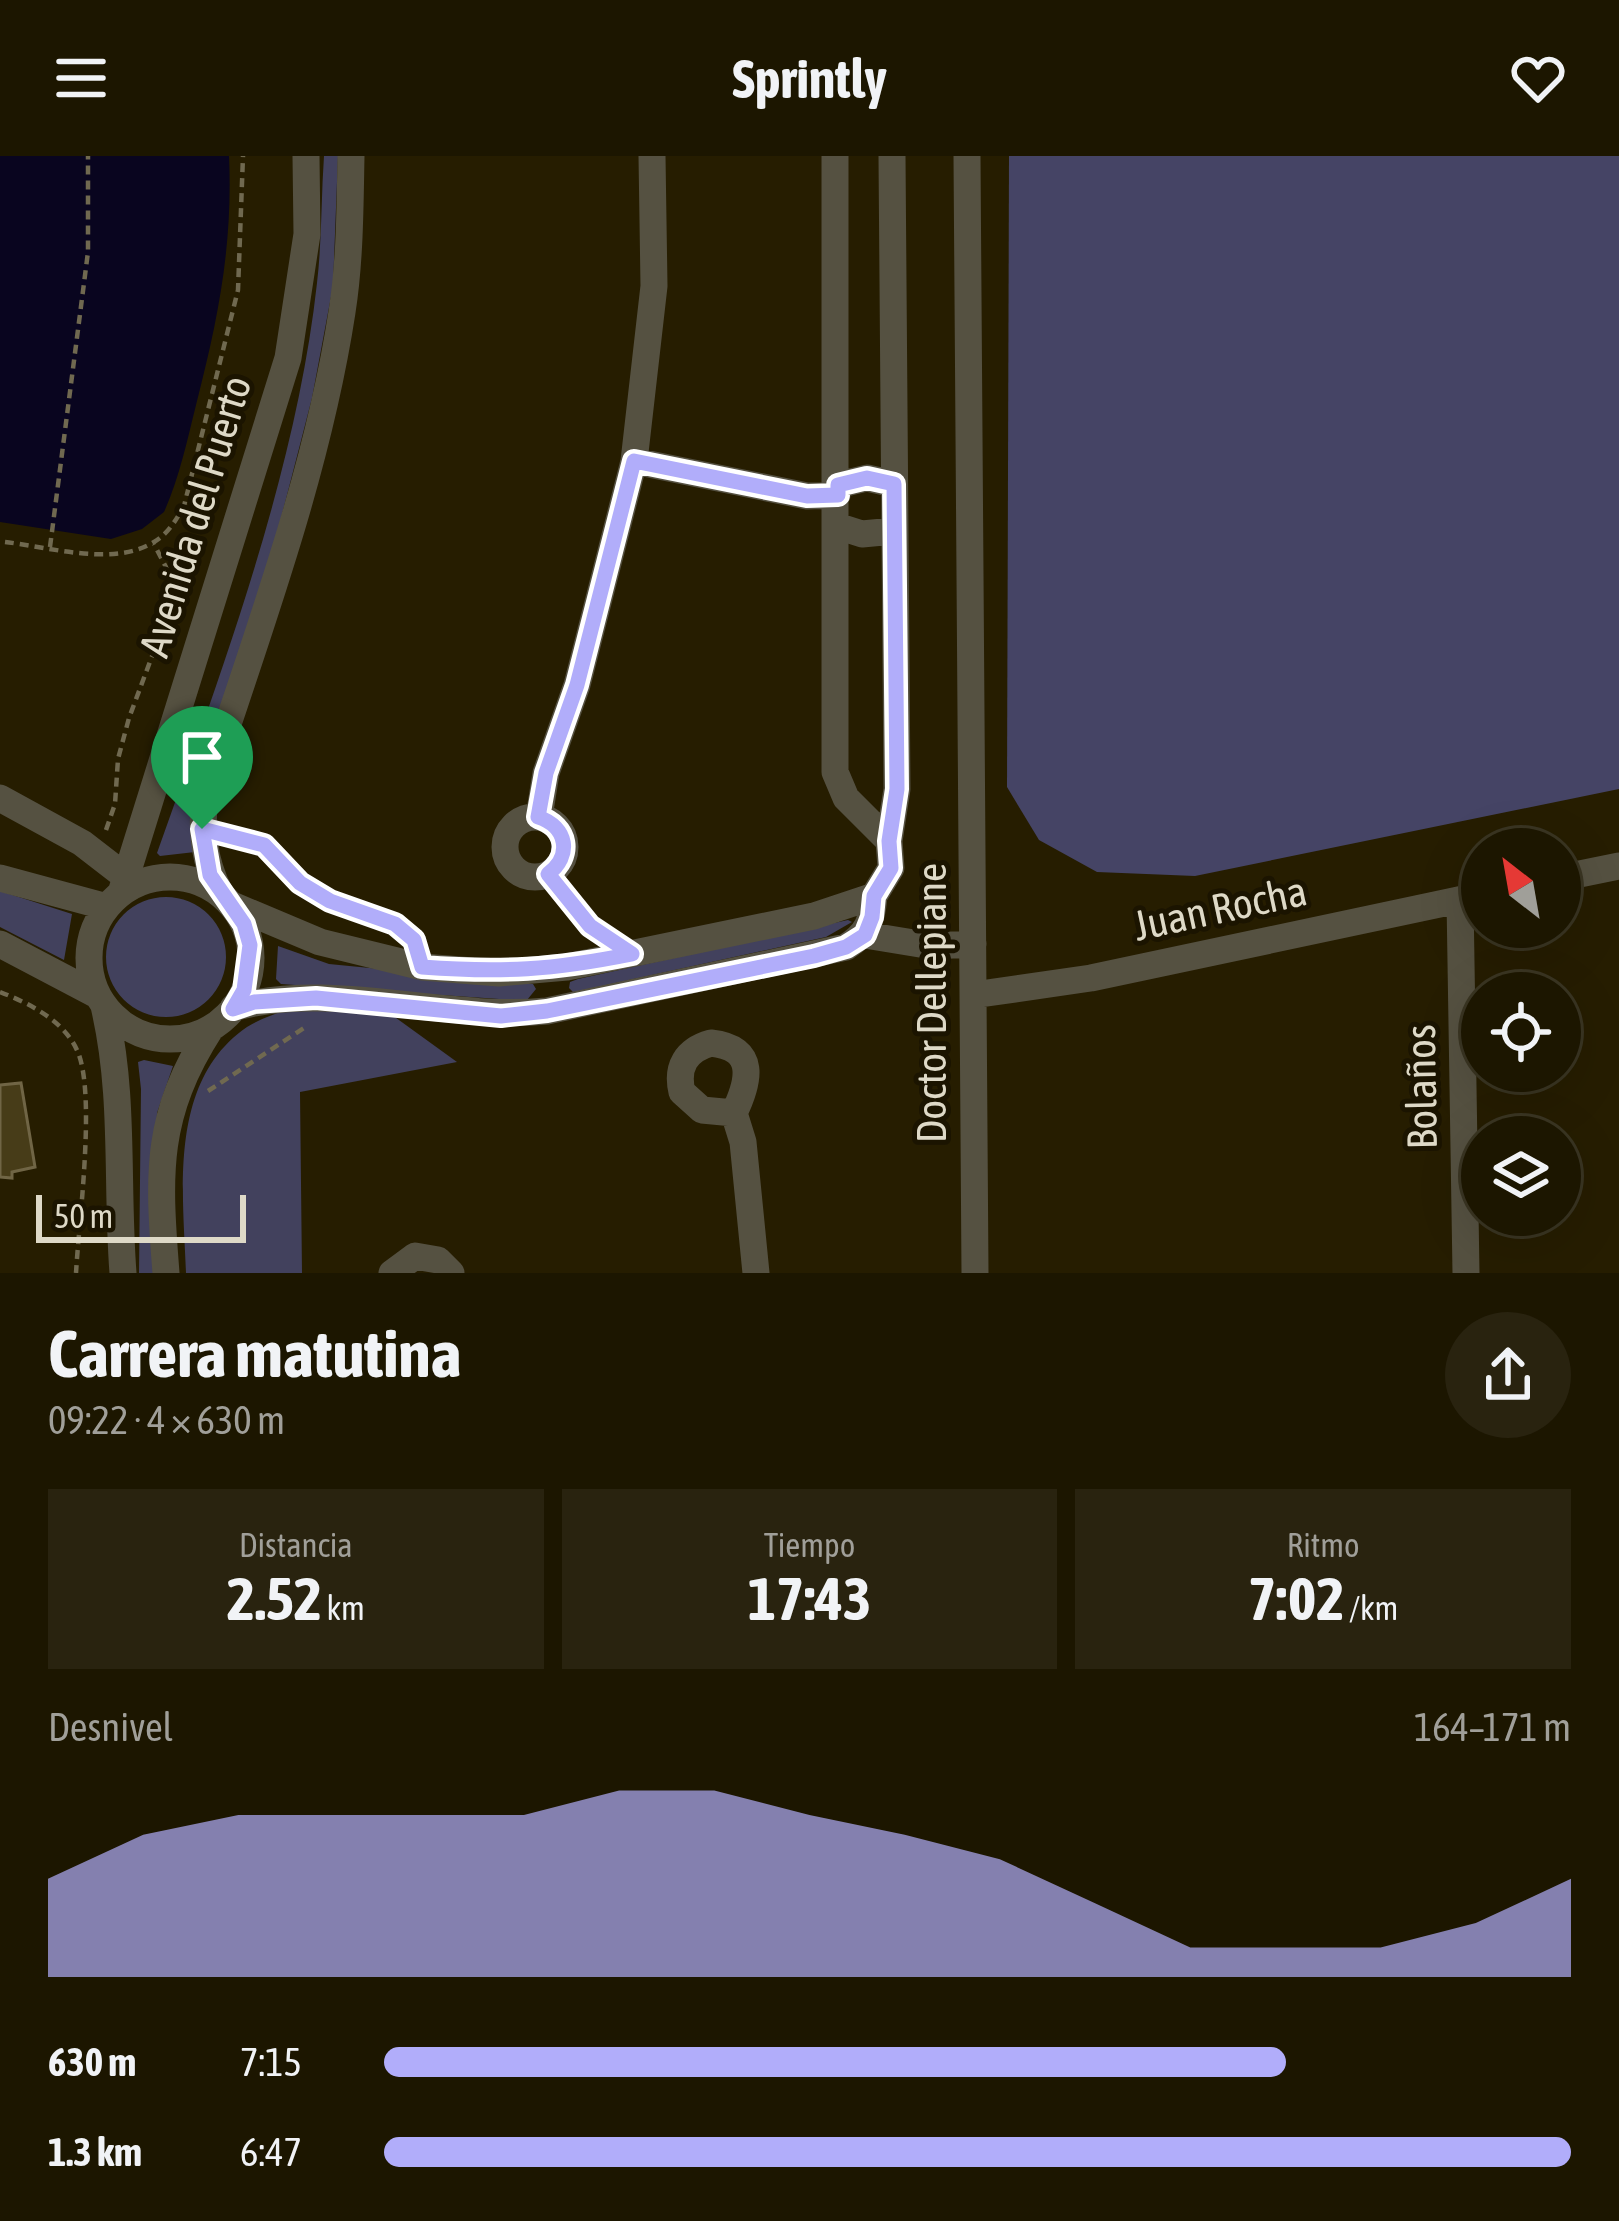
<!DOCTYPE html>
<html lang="es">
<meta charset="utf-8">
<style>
:root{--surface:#1c1600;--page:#29230f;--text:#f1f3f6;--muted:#a09f99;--line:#3a3522;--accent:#b1adfa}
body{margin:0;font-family:"Asap Condensed",sans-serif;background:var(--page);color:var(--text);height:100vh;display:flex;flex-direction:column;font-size:45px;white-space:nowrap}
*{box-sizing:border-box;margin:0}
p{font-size:39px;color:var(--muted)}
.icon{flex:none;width:66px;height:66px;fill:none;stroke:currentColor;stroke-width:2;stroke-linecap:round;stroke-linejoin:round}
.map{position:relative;height:1117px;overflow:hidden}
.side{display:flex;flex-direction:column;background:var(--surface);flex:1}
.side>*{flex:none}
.needle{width:78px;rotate:329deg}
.tools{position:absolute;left:1461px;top:672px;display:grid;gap:24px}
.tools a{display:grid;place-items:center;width:120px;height:120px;border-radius:50%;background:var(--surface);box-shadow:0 12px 48px #0002,0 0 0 3px var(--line);font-size:60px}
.scale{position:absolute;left:36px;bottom:30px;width:210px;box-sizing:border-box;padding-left:12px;border:6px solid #ded9c7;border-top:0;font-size:33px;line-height:42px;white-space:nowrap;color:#ded9c7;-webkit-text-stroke:9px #1b1400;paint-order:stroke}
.pin{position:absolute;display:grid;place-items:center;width:102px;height:102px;color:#fff;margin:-123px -51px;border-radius:50% 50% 50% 0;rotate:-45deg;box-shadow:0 0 12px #0007}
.pin .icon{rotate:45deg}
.round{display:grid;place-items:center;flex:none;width:126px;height:126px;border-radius:63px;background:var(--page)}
.headline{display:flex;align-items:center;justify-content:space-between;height:204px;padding:0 48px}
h1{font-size:66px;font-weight:700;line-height:90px}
.stats{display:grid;grid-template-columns:repeat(3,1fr);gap:18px;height:204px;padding:12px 48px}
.stats div{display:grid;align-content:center;border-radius:0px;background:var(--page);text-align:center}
.stats b{font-size:60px;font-weight:700}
.stats small{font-size:33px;font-weight:400}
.stats p{font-size:33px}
.chart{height:336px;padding:24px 48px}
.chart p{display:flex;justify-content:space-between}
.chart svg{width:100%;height:216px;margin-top:12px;fill:var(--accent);opacity:.7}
ul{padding:0 48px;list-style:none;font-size:39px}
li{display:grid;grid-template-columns:192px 144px 1fr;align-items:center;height:90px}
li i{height:30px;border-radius:15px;background:var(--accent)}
header{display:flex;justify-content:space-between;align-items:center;height:156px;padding:0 48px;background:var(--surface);font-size:54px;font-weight:700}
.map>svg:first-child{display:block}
.green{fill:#42415d}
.forest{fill:#454465}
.water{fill:#09051f}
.building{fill:#473c18;stroke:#706545;stroke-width:3}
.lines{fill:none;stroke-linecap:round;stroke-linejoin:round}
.path{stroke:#706950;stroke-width:4.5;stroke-dasharray:9 6;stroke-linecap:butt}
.minor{stroke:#555141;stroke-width:27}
.route-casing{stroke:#fff;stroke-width:24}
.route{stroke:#b1adfa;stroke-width:15}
.labels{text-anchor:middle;stroke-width:10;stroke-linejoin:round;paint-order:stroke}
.street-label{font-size:42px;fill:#ded9c7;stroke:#1b1400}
</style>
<header><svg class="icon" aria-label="menu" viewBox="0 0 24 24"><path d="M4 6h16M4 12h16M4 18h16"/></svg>Sprintly<svg class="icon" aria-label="heart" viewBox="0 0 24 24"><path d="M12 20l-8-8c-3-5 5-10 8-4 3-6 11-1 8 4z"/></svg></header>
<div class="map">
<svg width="1619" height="1117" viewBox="0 0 1619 1117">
<rect width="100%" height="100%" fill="#261d00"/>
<path class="green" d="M 324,0 L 338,0 L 333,130 L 312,242 L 195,696 L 160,700 L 157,697 C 221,517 296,318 317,127 C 322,85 321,42 324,0 Z
M 0,735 L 72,758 L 64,804 L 0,771 Z
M106 801a60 60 0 1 1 120 0a60 60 0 1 1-120 0Z
M 848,764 L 852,766 L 826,781 L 583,834 L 573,836 L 569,832 L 570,826 L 578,823 Z
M 278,790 L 329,808 L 533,828 L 536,833 L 527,844 L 515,844 L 281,828 L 276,823 Z
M 290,852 L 392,859 L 457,906 L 300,936 L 302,1117 L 186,1117 C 183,1035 168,925 247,871 C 259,863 276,858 290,852 Z
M 144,904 L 173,910 L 157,957 L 154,1117 L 139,1117 L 141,933 L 138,906 Z"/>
<path class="forest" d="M 1009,0 L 1619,0 L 1619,633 L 1195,720 L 1097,716 L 1039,684 L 1007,631 Z"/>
<path class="water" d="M 0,0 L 229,0 C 233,90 218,163 196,249 C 187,285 179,323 164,356 L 142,373 L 111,383 L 0,366 Z"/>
<path class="building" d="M 21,927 L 35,1011 L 12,1016 L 12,1022 L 0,1021 L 0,929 Z"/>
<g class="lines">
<path class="path" d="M 5,386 C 49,391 114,411 154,386 C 168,378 176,364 184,350 L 238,134 L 243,0
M 50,391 L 88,96 L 88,0
M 106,674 L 115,648 L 118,603 L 129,562 L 173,444 L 169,417 L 154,388
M 231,678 C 272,687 291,722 326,742 C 351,756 384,759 405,777
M 548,718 L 565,743 L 599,776
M 0,836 C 31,848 67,866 79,899 C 95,945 79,1064 76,1117
M 208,935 L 304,872"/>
<path class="minor" d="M 835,0 L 835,616 L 846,642 L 889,685
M 967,0 L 975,1117
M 634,305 L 807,340 L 837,339
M 838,329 L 867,322 L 894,328
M 837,370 L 862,378 L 894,375
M 0,642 L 82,687 L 126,721
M 539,661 L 546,617 L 577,529 L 634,305 L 654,130 L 652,0
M505 691a30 30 0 1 1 60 0a30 30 0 1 1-60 0Z
M89 802a81 81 0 1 1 162 0a81 81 0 1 1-162 0Z
M 0,722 L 107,751
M 1560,722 L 1619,710
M 121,737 L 288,202 L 307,78 L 306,0
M 220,737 C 203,704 200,671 206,634 C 257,478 317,319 342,156 C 350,105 350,52 351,0
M 1460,744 L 1466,1117
M 232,749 L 320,786 L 422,811 L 499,817 L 567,811 L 814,760 L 874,740 L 891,712 L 889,685 L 897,633 L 892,0
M 865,779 L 932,790 L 973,788
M 0,788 L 97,839
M 973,839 L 1091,822 L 1482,739
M 104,850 C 125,939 116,1027 123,1117
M 233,852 C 332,824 443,865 547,855 L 846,791 C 868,777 872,765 874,740
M 711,887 C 758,892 749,926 734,957 L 702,954 L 682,936 C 676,911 686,894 711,887 Z
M 734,957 L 743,986 L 756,1117
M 166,1117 C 158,1016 155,959 211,872
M 392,1117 L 415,1100 L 438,1104 L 451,1117"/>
</g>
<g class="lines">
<g class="route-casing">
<path id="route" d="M 634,305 L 807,340 L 838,339 L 838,329 L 867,322 L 894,328 L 897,633 L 889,685 L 891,712 L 874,740 L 872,761 L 865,779 L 846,791 L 814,800 L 547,855 L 501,860 L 316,842 L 254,846 L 233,853 L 244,834 L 250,789 L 244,768 L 210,719 L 202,673 L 264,689 L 300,727 L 330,745 L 395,768 L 414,784 L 422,811 C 502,817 553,814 632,798 L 590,770 L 548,718 C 572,700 568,671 538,661 L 546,617 L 577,529 Z"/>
</g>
<use href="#route" class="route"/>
</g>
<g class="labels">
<g class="street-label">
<text transform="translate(195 360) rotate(-73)" y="15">Avenida del Puerto</text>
<text transform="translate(1220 752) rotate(-12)" y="15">Juan Rocha</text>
<text transform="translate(931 847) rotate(-90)" y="15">Doctor Dellepiane</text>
<text transform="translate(1421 931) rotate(-91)" y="15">Bolaños</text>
</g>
</g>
</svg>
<div class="tools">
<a><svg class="needle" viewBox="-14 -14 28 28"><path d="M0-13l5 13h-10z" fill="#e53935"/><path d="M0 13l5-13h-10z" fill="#a09f99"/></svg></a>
<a><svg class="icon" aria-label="locate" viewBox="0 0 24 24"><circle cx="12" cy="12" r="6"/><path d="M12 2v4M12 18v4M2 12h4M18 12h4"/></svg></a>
<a><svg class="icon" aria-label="layers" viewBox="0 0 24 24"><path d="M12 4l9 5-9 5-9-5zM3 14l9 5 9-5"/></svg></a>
</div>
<div class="scale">50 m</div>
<div class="pin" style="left:202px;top:673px;background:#1e9e55"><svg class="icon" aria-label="arrive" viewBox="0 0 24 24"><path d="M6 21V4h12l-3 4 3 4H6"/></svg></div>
</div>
<section class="side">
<div class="headline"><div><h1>Carrera matutina</h1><p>09:22 · 4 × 630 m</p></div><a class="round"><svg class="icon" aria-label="share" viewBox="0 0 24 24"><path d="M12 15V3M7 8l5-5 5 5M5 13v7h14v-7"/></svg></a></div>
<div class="stats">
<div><p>Distancia</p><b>2.52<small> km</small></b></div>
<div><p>Tiempo</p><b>17:43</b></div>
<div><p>Ritmo</p><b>7:02<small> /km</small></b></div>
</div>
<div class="chart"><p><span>Desnivel</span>164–171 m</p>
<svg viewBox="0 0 160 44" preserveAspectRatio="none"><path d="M0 44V24L10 15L20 11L30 11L40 11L50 11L60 6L70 6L80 11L90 15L100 20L110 29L120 38L130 38L140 38L150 33L160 24V44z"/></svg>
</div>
<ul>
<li><b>630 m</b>7:15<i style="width:76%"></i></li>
<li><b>1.3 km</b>6:47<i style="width:100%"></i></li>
</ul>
</section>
